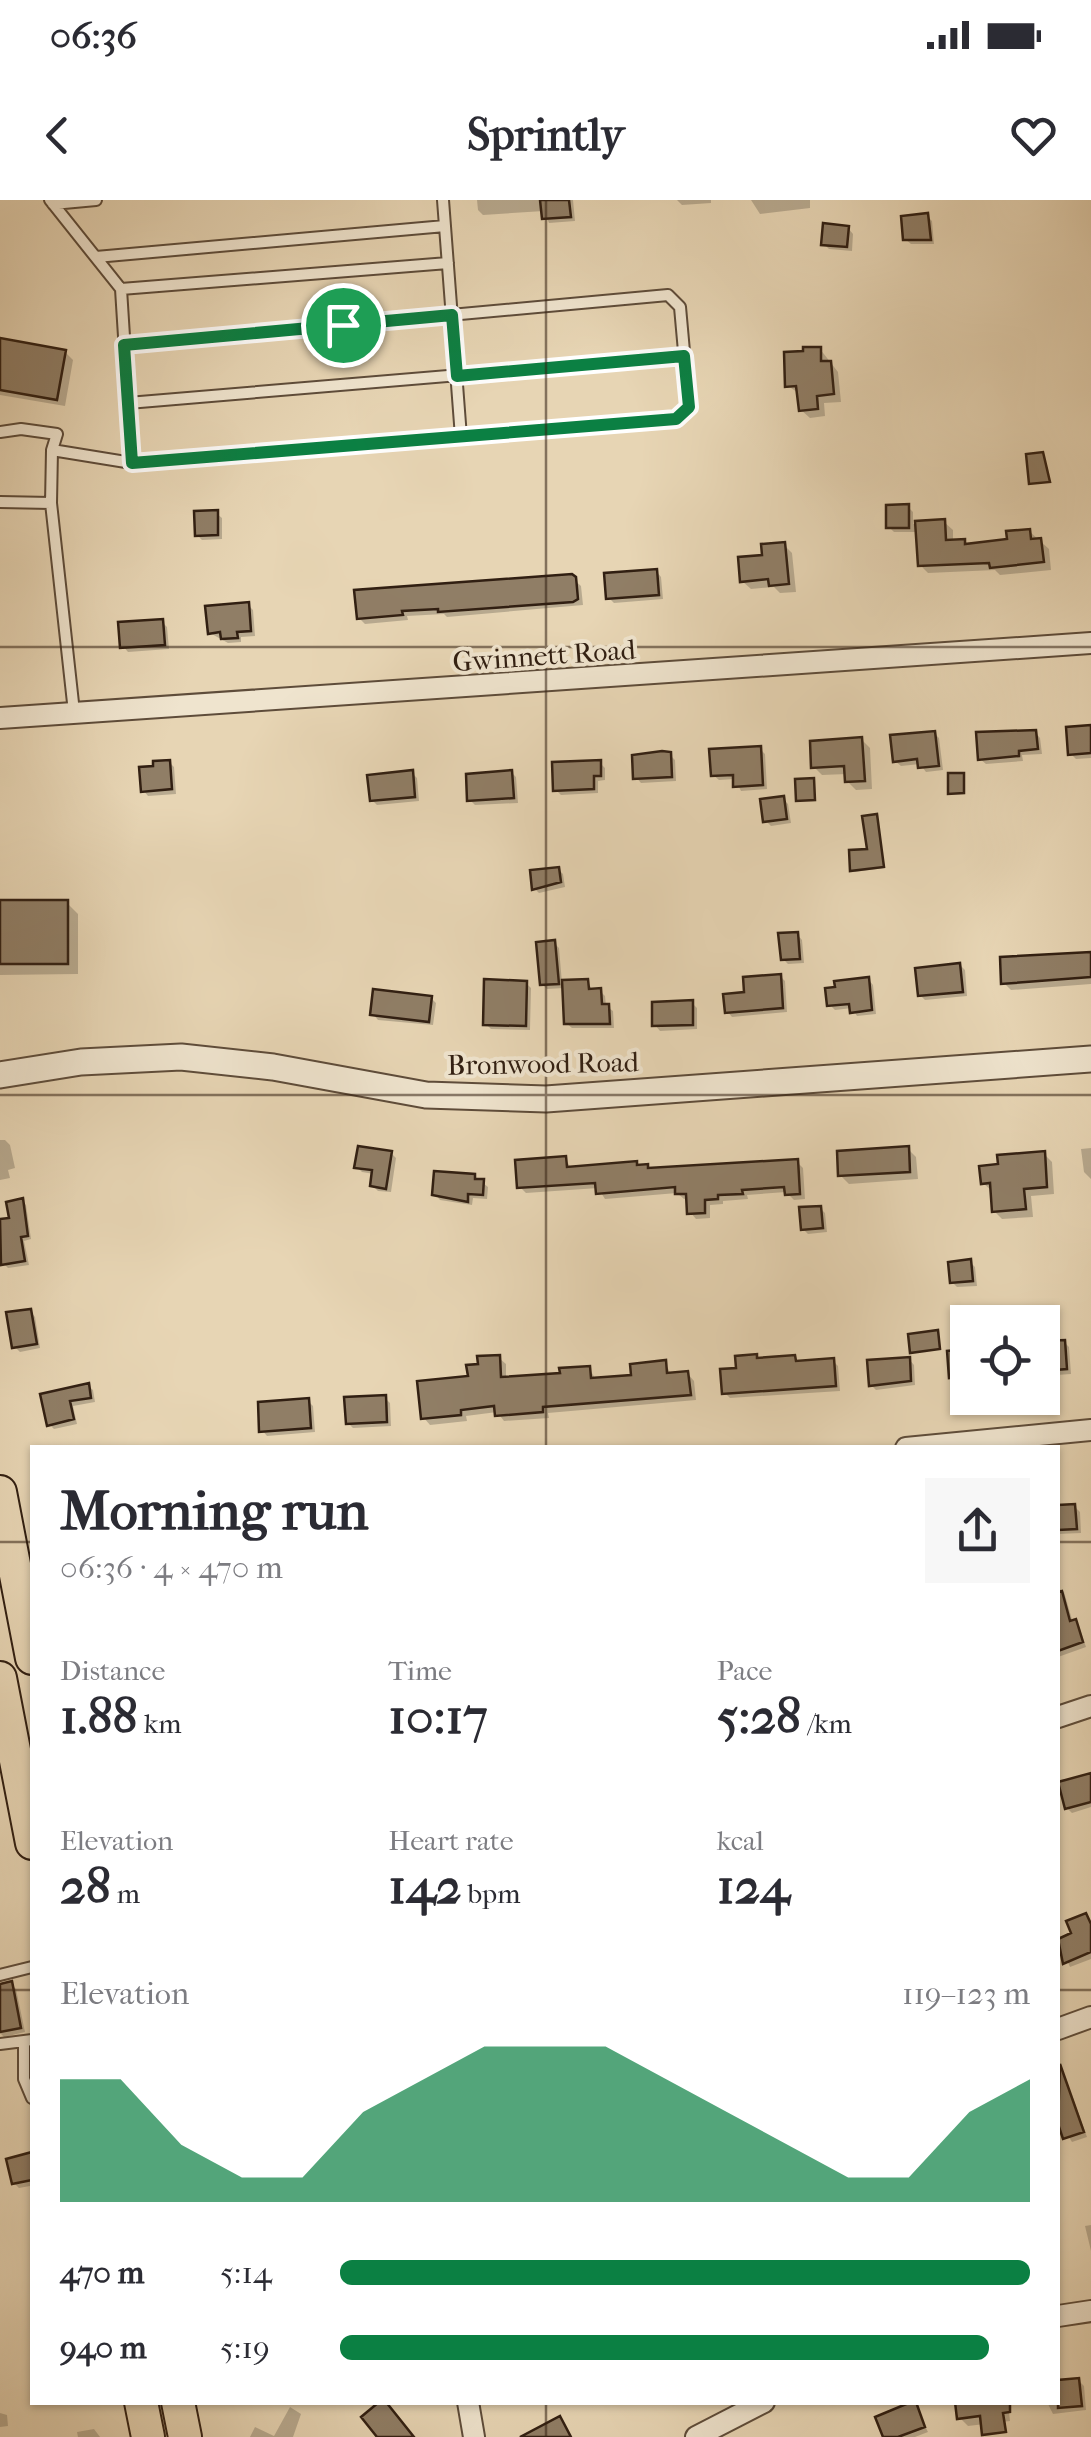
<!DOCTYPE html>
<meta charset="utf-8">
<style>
:root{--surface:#fff;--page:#f7f7f7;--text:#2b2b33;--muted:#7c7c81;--accent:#0b8043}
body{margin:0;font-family:"IM FELL French Canon",serif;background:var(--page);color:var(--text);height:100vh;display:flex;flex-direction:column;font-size:38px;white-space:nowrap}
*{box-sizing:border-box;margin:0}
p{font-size:32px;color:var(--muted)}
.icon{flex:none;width:55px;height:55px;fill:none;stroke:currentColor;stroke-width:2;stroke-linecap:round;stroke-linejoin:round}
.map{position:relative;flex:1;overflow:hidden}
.drawer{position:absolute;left:30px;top:1245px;width:1030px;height:960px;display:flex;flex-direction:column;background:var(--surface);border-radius:0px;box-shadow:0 2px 8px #0004}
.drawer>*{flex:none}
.buttons{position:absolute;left:950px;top:1105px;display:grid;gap:20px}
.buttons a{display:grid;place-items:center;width:110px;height:110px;border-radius:0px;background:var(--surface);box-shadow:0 2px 8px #0004;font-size:50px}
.pin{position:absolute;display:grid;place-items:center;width:85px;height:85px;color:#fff;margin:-42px;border:5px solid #fff;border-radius:50%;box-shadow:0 2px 10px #0007}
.round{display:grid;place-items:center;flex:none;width:105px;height:105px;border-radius:0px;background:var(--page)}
.summary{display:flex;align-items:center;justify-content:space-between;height:170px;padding:0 30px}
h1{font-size:55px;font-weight:700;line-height:75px}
.stats{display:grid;grid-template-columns:repeat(3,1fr);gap:15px;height:170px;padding:10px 30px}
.stats div{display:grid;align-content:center}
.stats b{font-size:50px;font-weight:700}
.stats small{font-size:28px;font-weight:400}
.stats p{font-size:28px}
.chart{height:280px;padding:20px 30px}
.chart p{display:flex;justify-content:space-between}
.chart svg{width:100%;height:180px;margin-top:10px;fill:var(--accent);opacity:.7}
ul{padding:0 30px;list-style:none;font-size:32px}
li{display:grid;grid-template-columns:160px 120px 1fr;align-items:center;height:75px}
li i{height:25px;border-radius:12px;background:var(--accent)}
.status{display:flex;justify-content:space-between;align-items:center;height:70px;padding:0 50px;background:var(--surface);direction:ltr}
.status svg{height:28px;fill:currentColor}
header{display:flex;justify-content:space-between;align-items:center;height:130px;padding:0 30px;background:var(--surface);font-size:45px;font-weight:700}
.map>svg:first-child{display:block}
.shadow{fill:#0003}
.building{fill:#907e66;stroke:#311f12;stroke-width:2.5}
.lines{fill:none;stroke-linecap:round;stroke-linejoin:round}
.service-casing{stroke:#5e4c3a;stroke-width:14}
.minor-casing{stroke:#5e4c3a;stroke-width:24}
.tertiary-casing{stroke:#5e4c3a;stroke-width:29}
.trunk-casing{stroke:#311f12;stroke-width:36}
.service{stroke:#efe4ce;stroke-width:10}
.minor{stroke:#efe4ce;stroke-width:20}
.tertiary{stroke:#efe4ce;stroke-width:25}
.trunk{stroke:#e7d5b4;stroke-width:32}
.route-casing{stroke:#fff;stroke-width:20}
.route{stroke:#0b8043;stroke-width:12}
.grid{fill:none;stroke:#311f12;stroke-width:2.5;stroke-opacity:0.55}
.labels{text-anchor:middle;stroke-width:8;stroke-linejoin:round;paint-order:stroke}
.street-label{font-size:28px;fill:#311f12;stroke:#efe4ce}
</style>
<div class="status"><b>06:36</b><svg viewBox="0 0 49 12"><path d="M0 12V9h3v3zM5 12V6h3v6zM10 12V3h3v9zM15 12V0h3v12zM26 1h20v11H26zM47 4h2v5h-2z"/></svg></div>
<header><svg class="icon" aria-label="back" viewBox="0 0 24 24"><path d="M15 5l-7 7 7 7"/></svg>Sprintly<svg class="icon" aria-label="heart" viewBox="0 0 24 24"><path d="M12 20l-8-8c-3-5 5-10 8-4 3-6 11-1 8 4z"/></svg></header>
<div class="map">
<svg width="1091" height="2237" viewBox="0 0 1091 2237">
<rect width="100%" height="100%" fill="#e7d5b4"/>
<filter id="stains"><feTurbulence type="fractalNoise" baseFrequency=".002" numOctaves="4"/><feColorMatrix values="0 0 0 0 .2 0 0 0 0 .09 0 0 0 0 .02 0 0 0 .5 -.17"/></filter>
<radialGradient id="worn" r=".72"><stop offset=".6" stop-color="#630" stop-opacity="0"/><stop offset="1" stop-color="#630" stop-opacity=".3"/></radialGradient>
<path class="shadow" d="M 477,0 L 573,0 L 575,21 L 549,23 L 544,11 L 483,15 L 478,10 Z
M 677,0 L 711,0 L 711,3 L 682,5 Z
M 751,0 L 810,0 L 810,8 L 760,14 Z
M 927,16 L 932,21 L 934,44 L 911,44 L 905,39 Z
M 848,28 L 853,34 L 852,51 L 829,49 L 824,44 Z
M 0,141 L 65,152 L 73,160 L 65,206 L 0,195 Z
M 820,149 L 838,172 L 841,202 L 824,203 L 825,216 L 810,218 L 801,210 L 800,194 L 788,186 Z
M 908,307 L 913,312 L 913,324 L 944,322 L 953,330 L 953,342 L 964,341 L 968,346 L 1010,341 L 1029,331 L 1049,349 L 1051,370 L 1000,375 L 995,370 L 928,373 L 920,365 L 918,332 L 894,332 L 889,327 Z
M 216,313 L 222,318 L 222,339 L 202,340 L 197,335 Z
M 784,345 L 792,353 L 796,392 L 780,393 L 774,387 L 751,389 L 742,381 L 764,357 Z
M 656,371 L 661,377 L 663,399 L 614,403 L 608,397 Z
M 571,377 L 581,386 L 583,405 L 447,417 L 444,414 L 407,416 L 408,420 L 365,424 L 359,418 Z
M 248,405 L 253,410 L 255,436 L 241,437 L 241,442 L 228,443 L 210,433 Z
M 162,422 L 167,427 L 169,449 L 128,452 L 123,446 Z
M 1091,527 L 1091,558 L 1076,559 L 1071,554 Z
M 1035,532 L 1040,538 L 1042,554 L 1022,555 L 1023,561 L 986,564 L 980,559 Z
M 934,533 L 939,538 L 943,570 L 926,572 L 920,564 L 901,566 L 895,561 Z
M 862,540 L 870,548 L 872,589 L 856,590 L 847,581 L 847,574 L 822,575 L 814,567 Z
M 760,549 L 765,554 L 767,589 L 741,591 L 735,579 L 719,580 L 713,575 Z
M 670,555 L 675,560 L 676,581 L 641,583 L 636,577 Z
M 169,562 L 174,567 L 176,594 L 148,596 L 143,590 Z
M 600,563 L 605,568 L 605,580 L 598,581 L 598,593 L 561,595 L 556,590 Z
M 511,572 L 516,577 L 518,603 L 475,605 L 470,600 Z
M 412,573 L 417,578 L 419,601 L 377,605 L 372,600 Z
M 783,599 L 788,604 L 791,623 L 771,626 L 766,621 Z
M 876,617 L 885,668 L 854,672 L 870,652 Z
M 558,669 L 563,674 L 565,687 L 539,693 L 534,688 Z
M 0,703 L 67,703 L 78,714 L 78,774 L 0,775 Z
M 797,734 L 802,740 L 804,763 L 788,764 L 783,759 Z
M 554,743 L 559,748 L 562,783 L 587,781 L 593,791 L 600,791 L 605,796 L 606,806 L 613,811 L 614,828 L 572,828 L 566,823 L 564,788 L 547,789 L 542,784 Z
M 1091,754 L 1091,784 L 1011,790 L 1004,783 Z
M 960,765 L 965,770 L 967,796 L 925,800 L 920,795 Z
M 780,776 L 785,781 L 787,812 L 732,817 L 727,811 L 747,794 Z
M 868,779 L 873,785 L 876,814 L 857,816 L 852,808 L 835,810 L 830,805 Z
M 526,783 L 531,788 L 530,830 L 491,829 L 486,824 Z
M 431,798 L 436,803 L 433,825 L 378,820 L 373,814 Z
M 692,803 L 697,808 L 697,829 L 660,831 L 655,825 Z
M 0,940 L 5,940 L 10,945 L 15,968 L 8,970 L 10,978 L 0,980 Z
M 1091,948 L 1091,979 L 1084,972 L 1081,949 Z
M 908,949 L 916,957 L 918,979 L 849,984 L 840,975 Z
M 391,953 L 396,958 L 391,992 L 378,991 L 373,986 L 374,974 L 362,972 L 357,967 Z
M 1044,954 L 1052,962 L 1054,994 L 1031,996 L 1033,1017 L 1002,1019 L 994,1011 L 993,992 L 983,983 L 1001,967 Z
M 565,959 L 572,969 L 636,963 L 651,971 L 797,962 L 803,968 L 805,999 L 794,1000 L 786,992 L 747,995 L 748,999 L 723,1001 L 723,1004 L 710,1005 L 710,1018 L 696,1019 L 690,1012 L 689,999 L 684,999 L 677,993 L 605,999 L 598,988 L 526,993 L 520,987 Z
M 474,976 L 488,987 L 487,999 L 473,998 L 472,1005 L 440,1000 L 435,994 Z
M 22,1001 L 26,1005 L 31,1039 L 24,1041 L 29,1065 L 8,1068 L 4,1064 L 0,1022 L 12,1020 Z
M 820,1008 L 825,1013 L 827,1032 L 808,1034 L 803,1029 Z
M 970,1062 L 975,1067 L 977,1086 L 957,1087 L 952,1082 Z
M 30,1111 L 35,1117 L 40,1148 L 20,1152 L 15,1147 Z
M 1064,1142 L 1069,1147 L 1071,1174 L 1042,1176 L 1042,1144 Z
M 968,1151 L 968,1181 L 957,1182 L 952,1176 Z
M 756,1157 L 760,1161 L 794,1158 L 800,1164 L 833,1161 L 838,1166 L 840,1191 L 730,1198 L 724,1192 L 738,1170 Z
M 499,1158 L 506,1164 L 506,1179 L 562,1175 L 589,1168 L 596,1180 L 634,1177 L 665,1163 L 672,1176 L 688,1174 L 694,1181 L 696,1200 L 548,1213 L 549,1218 L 504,1221 L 497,1212 L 466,1216 L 467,1221 L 430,1225 L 424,1218 Z
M 909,1159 L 914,1165 L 915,1185 L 876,1190 L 871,1185 Z
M 88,1186 L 93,1190 L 95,1202 L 73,1206 L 77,1224 L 54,1229 L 49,1224 L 43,1196 Z
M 385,1198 L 390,1203 L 391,1226 L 353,1228 L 348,1223 Z
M 308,1201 L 313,1206 L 315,1232 L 267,1236 L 262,1230 Z
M 1074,1306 L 1080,1312 L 1081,1333 L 1058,1334 L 1058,1307 Z
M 1058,1388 L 1064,1392 L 1073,1423 L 1079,1426 L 1086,1447 L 1058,1457 Z
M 1091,1575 L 1091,1607 L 1072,1613 L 1067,1608 Z
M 1086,1716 L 1091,1721 L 1091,1759 L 1070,1767 L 1058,1741 L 1074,1735 Z
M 11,1784 L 16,1789 L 25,1832 L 4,1837 L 0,1833 L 0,1785 Z
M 1068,1893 L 1073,1898 L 1087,1937 L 1072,1942 L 1063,1928 L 1058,1930 L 1058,1897 Z
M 32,1955 L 32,2002 L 30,1986 L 19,1988 L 14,1983 L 9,1961 Z
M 1091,2025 L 1091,2051 L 1085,2026 Z
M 1078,2180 L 1084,2186 L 1086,2210 L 1053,2214 L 1047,2202 L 1058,2202 L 1058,2183 Z
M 1008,2202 L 1010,2221 L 968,2226 L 960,2218 Z
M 914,2204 L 928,2232 L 915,2237 L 885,2237 Z
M 290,2207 L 301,2214 L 293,2237 L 250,2237 L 255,2227 L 274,2236 Z
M 0,2213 L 7,2215 L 8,2226 L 0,2227 Z
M 94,2229 L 100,2237 L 78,2237 L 77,2232 Z"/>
<path class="building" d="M 540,0 L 569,0 L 571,17 L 542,19 Z
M 928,13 L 931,40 L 903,40 L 901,16 Z
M 823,23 L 849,26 L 847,47 L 821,45 Z
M 0,138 L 66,150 L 57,200 L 0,190 Z
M 803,147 L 821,147 L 821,161 L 831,161 L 834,194 L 817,196 L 818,209 L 799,211 L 796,186 L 785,187 L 784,152 L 803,151 Z
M 1043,252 L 1050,282 L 1029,284 L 1026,254 Z
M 909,304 L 909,328 L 886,328 L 886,305 Z
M 218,310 L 218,335 L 195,336 L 194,311 Z
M 945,319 L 946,340 L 965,339 L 965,344 L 1007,339 L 1006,331 L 1030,329 L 1031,339 L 1041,338 L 1044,362 L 990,368 L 989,363 L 918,366 L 915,321 Z
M 785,342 L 789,384 L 769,386 L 768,379 L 740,382 L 738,357 L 762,355 L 761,344 Z
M 657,369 L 659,395 L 606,399 L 604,373 Z
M 572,374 L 576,377 L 578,399 L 573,402 L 438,412 L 438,409 L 402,411 L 403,415 L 357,419 L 354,390 Z
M 249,402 L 251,431 L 237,432 L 238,438 L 221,439 L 220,432 L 208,434 L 205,406 Z
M 163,419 L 165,445 L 120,448 L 118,422 Z
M 1091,525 L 1091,553 L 1068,555 L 1066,527 Z
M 1036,530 L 1038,549 L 1019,551 L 1019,556 L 978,560 L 976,532 Z
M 935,531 L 939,566 L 918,568 L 917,559 L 893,562 L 890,535 Z
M 862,537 L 865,581 L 845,582 L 844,566 L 811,568 L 810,541 Z
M 761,546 L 763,585 L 733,587 L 733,575 L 711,576 L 709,549 Z
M 662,551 L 671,552 L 672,577 L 633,579 L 632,555 Z
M 170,560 L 172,589 L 141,592 L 139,567 L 153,566 L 153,561 Z
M 601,560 L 601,576 L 594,576 L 594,589 L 553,591 L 552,562 Z
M 413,570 L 415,597 L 370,601 L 367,575 Z
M 512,570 L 514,598 L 467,601 L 466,574 Z
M 948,573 L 964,573 L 964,593 L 948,594 Z
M 814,578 L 815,600 L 796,601 L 795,579 Z
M 784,596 L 787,619 L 763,622 L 760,599 Z
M 877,614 L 884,667 L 850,671 L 849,650 L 867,649 L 862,616 Z
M 559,667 L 561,682 L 532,690 L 530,670 Z
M 0,700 L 68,700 L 68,764 L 0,764 Z
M 798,732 L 800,759 L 781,760 L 778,733 Z
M 555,740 L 559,784 L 540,785 L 536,742 Z
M 1091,752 L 1091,777 L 1001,784 L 1000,757 Z
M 960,763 L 963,792 L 918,796 L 915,768 Z
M 781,774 L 783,808 L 725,813 L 723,794 L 744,792 L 743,777 Z
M 869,777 L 872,810 L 850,813 L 849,804 L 827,806 L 825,788 L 835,787 L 834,781 Z
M 484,779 L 527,781 L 526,826 L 483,825 Z
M 588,779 L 589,789 L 601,788 L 602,804 L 609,804 L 610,824 L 564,824 L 562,780 Z
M 373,789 L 432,796 L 429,822 L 370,815 Z
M 693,800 L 693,825 L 652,826 L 652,802 Z
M 358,946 L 392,951 L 386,989 L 370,986 L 372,970 L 354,968 Z
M 909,946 L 910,972 L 838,976 L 837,951 Z
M 1045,951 L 1047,987 L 1024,989 L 1026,1009 L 992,1012 L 990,983 L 981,984 L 979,966 L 998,964 L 997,955 Z
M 566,956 L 567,967 L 637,961 L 637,965 L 648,964 L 648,968 L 798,959 L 800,994 L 785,995 L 784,987 L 742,990 L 743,994 L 718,995 L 718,999 L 705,1000 L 705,1013 L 687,1014 L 686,994 L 675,994 L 675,987 L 596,994 L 595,983 L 517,988 L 515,960 Z
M 434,971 L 475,974 L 475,979 L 484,979 L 483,995 L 468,994 L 468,1002 L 432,995 Z
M 23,998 L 28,1036 L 21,1037 L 25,1061 L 1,1065 L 0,1019 L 9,1018 L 6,1002 Z
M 821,1006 L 823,1028 L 801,1030 L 799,1007 Z
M 971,1059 L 973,1081 L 950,1083 L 948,1062 Z
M 31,1109 L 37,1144 L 12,1148 L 6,1112 Z
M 938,1130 L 940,1149 L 910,1153 L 908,1134 Z
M 1065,1140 L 1067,1169 L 1042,1171 L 1042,1141 Z
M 968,1149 L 968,1176 L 949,1178 L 947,1151 Z
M 757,1154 L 757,1158 L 795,1155 L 796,1161 L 834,1158 L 836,1186 L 722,1194 L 720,1169 L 736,1168 L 735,1156 Z
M 500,1155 L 501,1177 L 560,1173 L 559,1168 L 590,1166 L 591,1178 L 631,1175 L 630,1164 L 666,1160 L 667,1173 L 688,1171 L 691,1195 L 543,1207 L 543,1212 L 495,1216 L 494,1206 L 461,1210 L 461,1215 L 421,1219 L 417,1181 L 468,1176 L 466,1165 L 478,1164 L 477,1156 Z
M 910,1157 L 911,1181 L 869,1186 L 867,1160 Z
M 89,1183 L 91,1198 L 70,1201 L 74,1219 L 47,1226 L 40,1194 Z
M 386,1195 L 387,1222 L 346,1224 L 344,1197 Z
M 309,1198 L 311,1228 L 259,1232 L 258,1202 Z
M 1075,1304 L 1077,1329 L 1058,1330 L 1058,1305 Z
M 1062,1391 L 1070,1421 L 1076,1419 L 1083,1442 L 1058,1451 L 1058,1392 Z
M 1091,1573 L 1091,1602 L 1065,1609 L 1058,1582 Z
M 1086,1713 L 1091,1724 L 1091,1752 L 1063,1764 L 1058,1739 L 1071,1733 L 1066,1721 Z
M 12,1781 L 21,1828 L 0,1832 L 0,1784 Z
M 1060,1864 L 1084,1932 L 1063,1939 L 1058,1924 Z
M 32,1952 L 32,1980 L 12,1984 L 6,1959 Z
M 1079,2178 L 1082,2206 L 1058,2208 L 1058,2180 Z
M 379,2202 L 386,2202 L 414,2237 L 377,2237 L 361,2217 Z
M 911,2202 L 916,2202 L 925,2227 L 898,2237 L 883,2237 L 875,2217 Z
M 955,2202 L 1010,2202 L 1010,2212 L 1003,2213 L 1006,2232 L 982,2235 L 980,2216 L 957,2219 Z
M 560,2216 L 571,2237 L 520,2237 Z"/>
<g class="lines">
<g class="service-casing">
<path id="service" d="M 50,0 L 121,89 L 132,263
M 443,0 L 461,237
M 53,4 L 96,0
M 96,57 L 445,26
M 121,89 L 448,63
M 128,203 L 684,156
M 0,232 L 21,229 L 57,234 L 52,250 L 51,303 L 74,512
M 52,250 L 132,263 L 676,219 L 689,207 L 680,107 L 668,95 L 124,145
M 0,302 L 51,303
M 0,1775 L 32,1767
M 24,1843 L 24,1879 L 32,1898
M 0,1844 L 32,1840"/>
</g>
<g class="minor-casing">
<path id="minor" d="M 0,518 L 1091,443
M 906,1248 L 1091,1230
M 1058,1517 L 1091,1506
M 1058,1829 L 1091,1817
M 1058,2116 L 1091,2111
M 468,2202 L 474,2237
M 696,2237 L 764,2202"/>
</g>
<g class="tertiary-casing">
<path id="tertiary" d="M 0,875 L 81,862 L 181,857 L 273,867 L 426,895 L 546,899 L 1091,859"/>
</g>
<g class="trunk-casing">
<path id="trunk" d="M 0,1292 L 32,1458
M 0,1478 L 32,1643
M 141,2202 L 148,2237
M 178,2202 L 185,2237"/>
</g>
<use href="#service" class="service"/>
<use href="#minor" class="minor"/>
<use href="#tertiary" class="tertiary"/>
<use href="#trunk" class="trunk"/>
</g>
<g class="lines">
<g class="route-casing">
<path id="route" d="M 452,115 L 457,176 L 684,156 L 689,207 L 676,219 L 132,263 L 124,145 Z"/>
</g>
<use href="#route" class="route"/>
</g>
<path class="grid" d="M 546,0 L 546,1248M 0,447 L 1091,447M 0,895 L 1091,895M 0,1342 L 32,1342M 1058,1342 L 1091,1342M 0,1790 L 32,1790M 1058,1790 L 1091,1790M 546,2202 L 546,2237"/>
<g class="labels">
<g class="street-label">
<text transform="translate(544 455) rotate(-4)" y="10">Gwinnett Road</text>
<text transform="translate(543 863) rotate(-1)" y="10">Bronwood Road</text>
</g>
</g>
<rect width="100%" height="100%" filter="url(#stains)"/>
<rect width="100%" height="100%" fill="url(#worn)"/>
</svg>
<div class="buttons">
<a><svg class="icon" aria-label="locate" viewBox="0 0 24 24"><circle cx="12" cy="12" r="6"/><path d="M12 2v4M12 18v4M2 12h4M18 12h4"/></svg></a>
</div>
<div class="pin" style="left:343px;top:125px;background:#1e9e55"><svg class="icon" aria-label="arrive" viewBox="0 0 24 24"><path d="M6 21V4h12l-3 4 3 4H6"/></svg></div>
<section class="drawer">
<div class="summary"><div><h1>Morning run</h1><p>06:36 · 4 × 470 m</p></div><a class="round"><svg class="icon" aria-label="share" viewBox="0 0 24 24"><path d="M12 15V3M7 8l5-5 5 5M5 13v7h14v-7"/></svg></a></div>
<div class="stats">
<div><p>Distance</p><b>1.88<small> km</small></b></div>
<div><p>Time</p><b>10:17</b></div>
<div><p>Pace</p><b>5:28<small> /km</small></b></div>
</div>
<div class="stats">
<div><p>Elevation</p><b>28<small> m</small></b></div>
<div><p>Heart rate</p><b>142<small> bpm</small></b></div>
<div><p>kcal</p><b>124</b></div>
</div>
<div class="chart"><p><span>Elevation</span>119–123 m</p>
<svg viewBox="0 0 160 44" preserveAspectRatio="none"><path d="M0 44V14L10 14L20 30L30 38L40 38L50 22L60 14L70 6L80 6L90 6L100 14L110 22L120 30L130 38L140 38L150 22L160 14V44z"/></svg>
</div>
<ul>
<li><b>470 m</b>5:14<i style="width:100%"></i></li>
<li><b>940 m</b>5:19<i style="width:94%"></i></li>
</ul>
</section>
</div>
